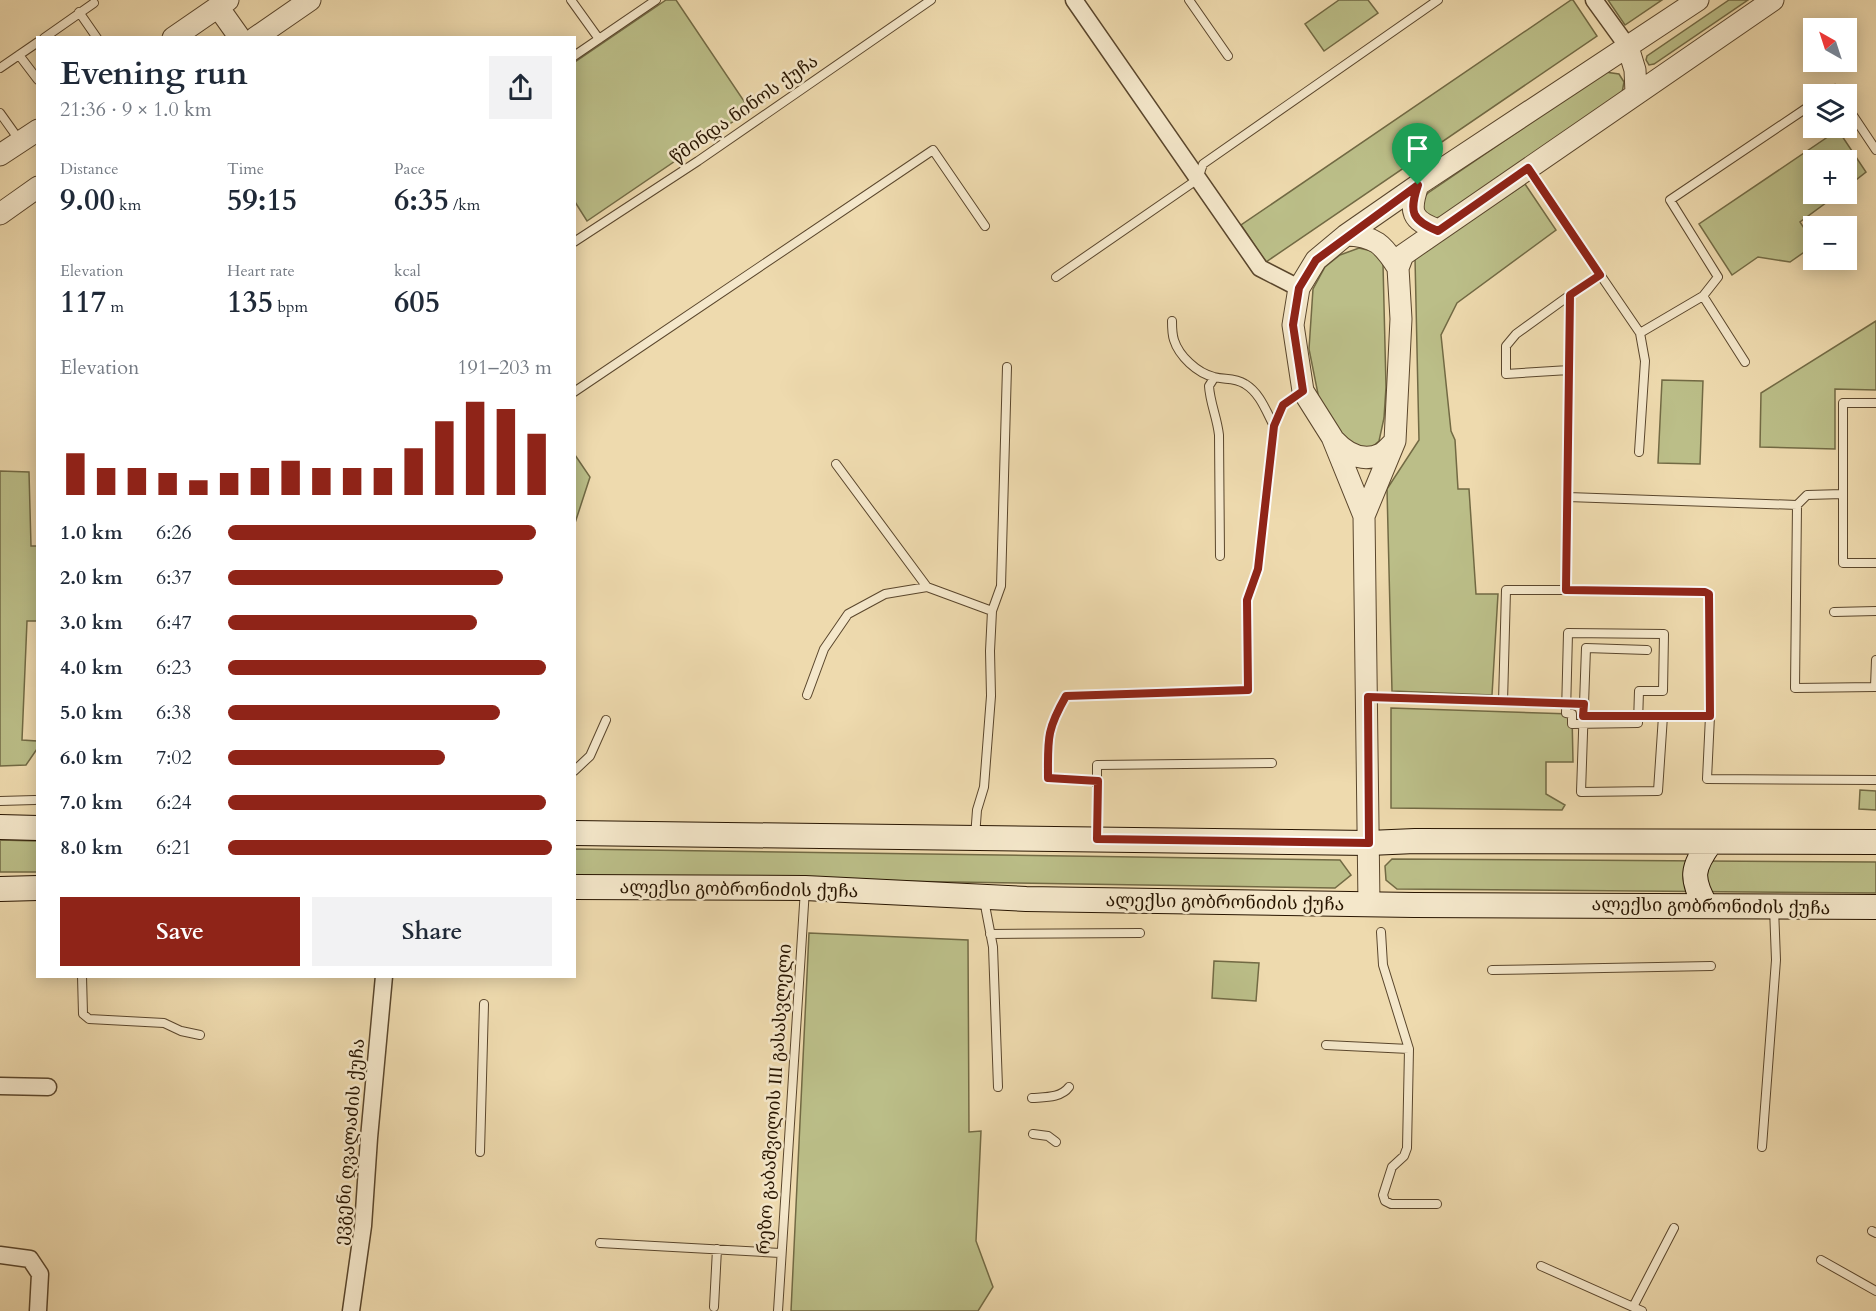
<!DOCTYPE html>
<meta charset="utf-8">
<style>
:root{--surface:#fff;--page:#f2f2f3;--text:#1f2937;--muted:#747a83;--accent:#8f2418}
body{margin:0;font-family:Cardo,"Noto Serif Georgian",serif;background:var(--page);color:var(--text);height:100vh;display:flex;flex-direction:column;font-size:22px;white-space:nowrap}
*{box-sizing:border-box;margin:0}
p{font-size:20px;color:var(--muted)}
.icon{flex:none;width:33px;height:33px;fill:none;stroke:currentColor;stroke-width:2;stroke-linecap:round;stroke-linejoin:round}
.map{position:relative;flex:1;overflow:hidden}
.details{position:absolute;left:36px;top:36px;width:540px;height:942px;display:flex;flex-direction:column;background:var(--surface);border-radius:0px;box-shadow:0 3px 15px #0003}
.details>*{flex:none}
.needle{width:39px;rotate:321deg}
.fabs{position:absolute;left:1803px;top:18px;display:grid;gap:12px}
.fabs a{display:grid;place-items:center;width:54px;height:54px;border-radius:0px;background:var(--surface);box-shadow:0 3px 15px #0003;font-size:30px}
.pin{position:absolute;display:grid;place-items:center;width:51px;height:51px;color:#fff;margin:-62px -26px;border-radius:50% 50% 50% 0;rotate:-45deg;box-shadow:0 0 6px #0007}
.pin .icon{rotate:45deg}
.round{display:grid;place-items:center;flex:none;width:63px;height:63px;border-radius:0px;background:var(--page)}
.overview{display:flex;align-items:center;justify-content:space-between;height:102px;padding:0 24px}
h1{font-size:33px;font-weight:600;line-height:45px}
.figures{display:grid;grid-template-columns:repeat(3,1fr);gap:9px;height:102px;padding:6px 24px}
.figures div{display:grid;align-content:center}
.figures b{font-size:30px;font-weight:600}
.figures small{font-size:16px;font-weight:400}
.figures p{font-size:16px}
.chart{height:168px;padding:12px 24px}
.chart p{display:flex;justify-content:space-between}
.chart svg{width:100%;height:108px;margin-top:6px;stroke:var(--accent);stroke-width:6}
.action{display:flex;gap:12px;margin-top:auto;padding:12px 24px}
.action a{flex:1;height:69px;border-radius:0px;background:var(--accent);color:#fff;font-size:24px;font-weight:600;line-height:69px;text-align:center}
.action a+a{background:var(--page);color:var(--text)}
ul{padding:0 24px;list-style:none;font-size:20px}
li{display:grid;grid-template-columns:96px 72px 1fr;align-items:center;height:45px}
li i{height:15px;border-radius:8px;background:var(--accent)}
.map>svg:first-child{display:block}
.green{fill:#bbbe88;stroke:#726a44;stroke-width:1.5}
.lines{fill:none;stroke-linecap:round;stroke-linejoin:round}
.service-casing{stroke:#5a462c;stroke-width:10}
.minor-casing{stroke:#5a462c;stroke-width:19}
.tertiary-casing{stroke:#5a462c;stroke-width:23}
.secondary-casing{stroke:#281501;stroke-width:26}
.service{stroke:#f4e7ca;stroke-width:8}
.minor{stroke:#f4e7ca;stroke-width:16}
.tertiary{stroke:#f4e7ca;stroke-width:21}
.secondary{stroke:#f4e7ca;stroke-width:24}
.route-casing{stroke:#fff;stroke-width:12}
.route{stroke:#8f2418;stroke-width:8}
.labels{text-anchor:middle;stroke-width:5;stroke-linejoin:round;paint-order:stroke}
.street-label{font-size:18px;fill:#281501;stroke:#f4e7ca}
</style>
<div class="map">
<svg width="1876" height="1311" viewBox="0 0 1876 1311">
<rect width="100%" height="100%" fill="#eedaae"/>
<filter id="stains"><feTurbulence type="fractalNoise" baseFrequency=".00333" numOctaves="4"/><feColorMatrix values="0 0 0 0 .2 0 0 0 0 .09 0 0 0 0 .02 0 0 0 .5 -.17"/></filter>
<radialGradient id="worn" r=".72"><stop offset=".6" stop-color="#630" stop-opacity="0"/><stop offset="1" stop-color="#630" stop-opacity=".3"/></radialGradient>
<path class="green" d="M 666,0 L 676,0 L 750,110 L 587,221 L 575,202 L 575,62 Z
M 1339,0 L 1368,0 L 1378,13 L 1324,51 L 1305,24 Z
M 1571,0 L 1573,0 L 1597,36 L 1266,262 L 1241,225 Z
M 1608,0 L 1662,0 L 1625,25 Z
M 1729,0 L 1748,0 L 1654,64 L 1649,65 L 1646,60 L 1647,56 Z
M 1605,72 L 1619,74 L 1624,82 L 1622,93 L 1441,217 L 1430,219 L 1420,211 L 1421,200 L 1428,193 Z
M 1838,130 L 1866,172 L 1847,187 L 1846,160 L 1814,160 L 1814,194 L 1838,194 L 1800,222 L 1813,242 L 1813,246 L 1790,262 L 1758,257 L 1732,275 L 1699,224 Z
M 1525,184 L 1556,230 L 1457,303 L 1441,335 L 1451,431 L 1455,440 L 1458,489 L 1469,489 L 1476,594 L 1498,594 L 1492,695 L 1392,691 L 1387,489 L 1419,440 L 1415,258 Z
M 1359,248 L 1376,252 L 1383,264 L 1386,387 L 1384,418 L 1379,441 L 1371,448 L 1356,448 L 1339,430 L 1319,399 L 1309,349 L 1313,289 L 1325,267 L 1340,255 Z
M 1876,321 L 1876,390 L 1835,389 L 1835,449 L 1760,447 L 1761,393 Z
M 1662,380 L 1703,381 L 1700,464 L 1658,463 Z
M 575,455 L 590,477 L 575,523 Z
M 0,471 L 29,472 L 31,546 L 37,546 L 37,621 L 27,621 L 22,740 L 37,741 L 37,749 L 26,765 L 0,766 Z
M 1391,708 L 1572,714 L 1573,762 L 1546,762 L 1546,794 L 1565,805 L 1562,810 L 1391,808 Z
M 1860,790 L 1876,791 L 1876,810 L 1859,809 Z
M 0,840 L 37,841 L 37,872 L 0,872 Z
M 575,849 L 1340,860 L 1351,875 L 1335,888 L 575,876 Z
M 1392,859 L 1876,862 L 1876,893 L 1397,889 L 1386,880 L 1385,866 Z
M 809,933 L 968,940 L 969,1132 L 981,1131 L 976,1241 L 993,1287 L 978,1311 L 791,1311 Z
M 1214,961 L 1259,963 L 1256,1001 L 1212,998 Z"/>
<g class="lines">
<g class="service-casing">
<path id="service" d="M 571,0 L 599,39
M 1189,0 L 1228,56
M 79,12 L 97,38
M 44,38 L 94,3
M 19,55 L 38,80
M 574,56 L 656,0
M 0,68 L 38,42
M 1827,94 L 1835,89 L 1839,94
M 1846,105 L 1876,150
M 0,113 L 20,141
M 1528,169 L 1640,333 L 1645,361 L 1639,452
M 574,242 L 698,161 L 931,0
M 1600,275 L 1570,295 L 1566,590 L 1705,592 L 1709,594 L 1710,716 L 1707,779 L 1876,780
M 1056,277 L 1198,179 L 1203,164 L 1438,0
M 1703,296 L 1745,362
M 1172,321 C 1172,327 1172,334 1174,340 C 1179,356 1197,373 1214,377 C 1225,380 1234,377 1245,384 C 1260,393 1266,411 1274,426
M 1640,333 L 1703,296 L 1718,277 L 1670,200 L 1814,103
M 1569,370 L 1506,374 L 1506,346 L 1516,334 L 1570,295
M 1214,378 L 1209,386 C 1210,403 1217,417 1219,435 L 1220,556
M 574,392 L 933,150 L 985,226
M 1876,403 L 1843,403 L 1843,563 L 1876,563
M 836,464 L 927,587 L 992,611
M 1568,497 L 1797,505 L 1795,688 L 1875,687 L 1876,660
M 1797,505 L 1807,495 L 1843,494
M 1834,612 L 1876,611
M 1568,633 L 1664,634 L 1663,691 L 1639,691 L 1638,723 L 1572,724 L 1572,714 L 1566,713 Z
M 807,695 L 824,649 L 848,614 L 885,594 L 927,587
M 1368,697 L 1584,704 L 1581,792 L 1658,791 L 1663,716 L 1583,716
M 1503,702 L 1506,590 L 1566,590
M 1584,704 L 1586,648 L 1647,650
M 1663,716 L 1710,716
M 574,771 L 590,756 L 606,720
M 1098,781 L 1048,778 C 1048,740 1046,730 1066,696 L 1248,690 L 1247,600 L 1258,569 L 1274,426 L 1283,405 L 1303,392
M 0,801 L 35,800
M 975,837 L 977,810 L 984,787 L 991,696 L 990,651 L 992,611 L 1001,586 L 1007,367
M 1097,838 L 1097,765 L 1272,763
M 984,900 L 993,947 L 998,1087
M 1381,932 L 1383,965 L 1409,1049 L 1407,1148 L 1404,1156 L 1392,1167 L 1383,1195 L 1385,1201 L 1391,1204 L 1437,1204
M 990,934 L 1140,933
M 1492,970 L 1711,966
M 82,976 L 83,1014 L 89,1019 L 164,1023 L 181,1031 L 200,1035
M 1326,1045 L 1409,1049
M 1032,1098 C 1045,1097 1061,1098 1069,1087
M 1033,1134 L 1048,1136 L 1056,1142
M 1762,1147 L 1776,960 L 1774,908
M 480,1152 L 484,1004
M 1872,1231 L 1876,1233
M 600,1243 L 780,1253
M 1821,1260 L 1876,1291
M 1541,1266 L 1642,1311
M 714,1307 L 717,1249
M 1633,1307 L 1674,1228
M 778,1311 L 805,889"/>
</g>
<g class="minor-casing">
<path id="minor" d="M 1074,0 L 1260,268 L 1299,288
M 1594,0 L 1628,47
M 0,1086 L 48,1087
M 0,1255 L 30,1259 L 40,1274 L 38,1311
M 351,1311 L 363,1226 L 369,1138 L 384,976"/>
</g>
<g class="tertiary-casing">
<path id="tertiary" d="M 218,7 L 240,38
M 173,38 L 228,0
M 255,38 L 310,0
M 1628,47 L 1635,70 L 1636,93
M 0,155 L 38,130
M 1418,185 C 1409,212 1411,220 1438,230
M 0,214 L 38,187
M 1346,235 C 1375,236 1383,244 1398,268
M 1334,440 C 1346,453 1362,463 1381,454 C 1386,451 1391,445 1395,441
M 1364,516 L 1395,441 L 1401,319 L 1398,268 L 1403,255 L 1773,0
M 1369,904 L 1364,516 L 1332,437 L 1303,391 L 1293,325 L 1299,288 L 1316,260 L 1346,235 L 1418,185 L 1698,0"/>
</g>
<g class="secondary-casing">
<path id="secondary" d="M 0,827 L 38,828
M 574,833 L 1369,843 L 1415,841 L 1876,842
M 574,887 L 805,888 L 1026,899 L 1414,905 L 1876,907
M 0,889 L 38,888
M 1706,906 C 1690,878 1692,868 1710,843"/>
</g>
<use href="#service" class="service"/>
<use href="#minor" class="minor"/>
<use href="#tertiary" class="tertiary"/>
<use href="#secondary" class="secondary"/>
</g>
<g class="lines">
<g class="route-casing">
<path id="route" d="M 1528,168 L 1600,275 L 1570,295 L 1566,590 L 1705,592 L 1709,594 L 1710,716 L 1583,716 L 1584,704 L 1368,697 L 1369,843 L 1097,839 L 1098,781 L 1048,778 C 1048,739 1046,731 1066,696 L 1248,690 L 1247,600 L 1258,569 L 1274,426 L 1283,405 L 1303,391 L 1293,325 L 1299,288 L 1316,260 L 1418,185 C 1409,212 1411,220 1438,231 Z"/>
</g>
<use href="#route" class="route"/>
</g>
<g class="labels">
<g class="street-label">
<text transform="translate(744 109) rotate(-35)" y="6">წმინდა ნინოს ქუჩა</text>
<text transform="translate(739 889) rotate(1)" y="6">ალექსი გობრონიძის ქუჩა</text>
<text transform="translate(1225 902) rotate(1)" y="6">ალექსი გობრონიძის ქუჩა</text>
<text transform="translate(1711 906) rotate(1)" y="6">ალექსი გობრონიძის ქუჩა</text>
<text transform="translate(774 1099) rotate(-86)" y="6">რეზო გაბაშვილის III გასასვლელი</text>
<text transform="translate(349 1142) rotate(-85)" y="6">ევგენი ღვალაძის ქუჩა</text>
</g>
</g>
<rect width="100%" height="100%" filter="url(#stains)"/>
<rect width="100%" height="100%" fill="url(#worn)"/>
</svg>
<div class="fabs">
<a><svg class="needle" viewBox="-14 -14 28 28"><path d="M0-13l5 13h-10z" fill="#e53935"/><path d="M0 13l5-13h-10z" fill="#747a83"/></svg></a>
<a><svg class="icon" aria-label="layers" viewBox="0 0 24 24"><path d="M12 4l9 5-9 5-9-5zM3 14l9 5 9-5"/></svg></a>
<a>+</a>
<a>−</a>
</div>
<div class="pin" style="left:1418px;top:185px;background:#1e9e55"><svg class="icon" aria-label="arrive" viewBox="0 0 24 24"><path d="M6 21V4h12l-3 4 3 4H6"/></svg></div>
<section class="details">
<div class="overview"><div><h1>Evening run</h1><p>21:36 · 9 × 1.0 km</p></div><a class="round"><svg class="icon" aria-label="share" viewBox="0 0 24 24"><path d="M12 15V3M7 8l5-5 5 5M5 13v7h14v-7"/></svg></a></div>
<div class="figures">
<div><p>Distance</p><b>9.00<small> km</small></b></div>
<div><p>Time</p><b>59:15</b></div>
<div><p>Pace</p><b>6:35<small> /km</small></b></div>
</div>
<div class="figures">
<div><p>Elevation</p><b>117<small> m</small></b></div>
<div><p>Heart rate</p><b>135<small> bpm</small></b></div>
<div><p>kcal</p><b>605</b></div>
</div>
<div class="chart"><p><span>Elevation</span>191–203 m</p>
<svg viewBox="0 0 160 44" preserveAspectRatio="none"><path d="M5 44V27M15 44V33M25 44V33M35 44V35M45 44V38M55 44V35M65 44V33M75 44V30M85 44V33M95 44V33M105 44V33M115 44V25M125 44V14M135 44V6M145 44V9M155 44V19"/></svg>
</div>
<ul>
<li><b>1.0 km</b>6:26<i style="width:95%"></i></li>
<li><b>2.0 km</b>6:37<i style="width:85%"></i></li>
<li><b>3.0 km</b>6:47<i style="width:77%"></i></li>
<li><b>4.0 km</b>6:23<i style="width:98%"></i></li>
<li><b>5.0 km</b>6:38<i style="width:84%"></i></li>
<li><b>6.0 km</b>7:02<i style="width:67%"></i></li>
<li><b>7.0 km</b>6:24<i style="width:98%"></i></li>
<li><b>8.0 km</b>6:21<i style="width:100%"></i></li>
</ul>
<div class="action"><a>Save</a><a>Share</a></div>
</section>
</div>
